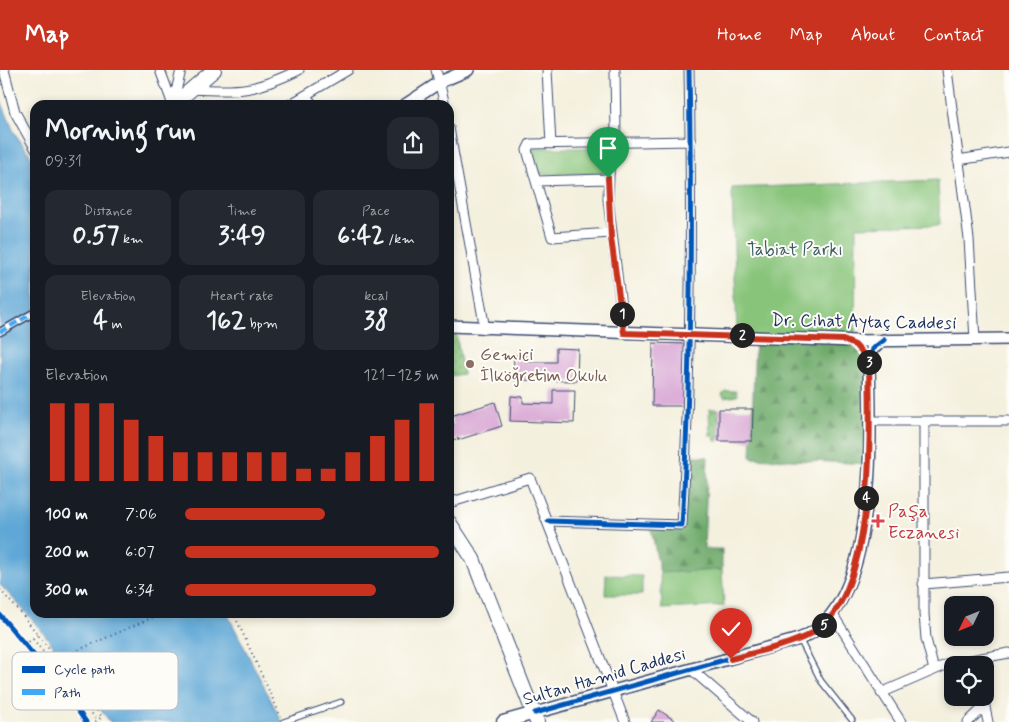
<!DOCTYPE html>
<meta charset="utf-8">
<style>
:root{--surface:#171b24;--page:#242831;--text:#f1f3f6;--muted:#9ea1a6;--accent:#c8321e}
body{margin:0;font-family:Mynerve,sans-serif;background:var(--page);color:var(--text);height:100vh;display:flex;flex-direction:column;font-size:19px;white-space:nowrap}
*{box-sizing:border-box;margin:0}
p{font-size:16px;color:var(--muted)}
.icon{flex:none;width:28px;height:28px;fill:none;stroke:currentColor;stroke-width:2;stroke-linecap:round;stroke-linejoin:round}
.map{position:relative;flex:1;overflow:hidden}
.details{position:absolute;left:30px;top:30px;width:424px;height:518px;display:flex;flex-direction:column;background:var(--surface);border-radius:15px;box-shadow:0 2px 8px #0003}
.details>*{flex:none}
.needle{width:32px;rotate:227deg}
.controls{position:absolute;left:944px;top:526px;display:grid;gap:10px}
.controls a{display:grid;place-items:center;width:50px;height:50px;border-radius:10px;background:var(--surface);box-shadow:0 2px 8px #0003;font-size:25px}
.pin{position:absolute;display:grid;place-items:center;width:42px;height:42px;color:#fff;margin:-51px -21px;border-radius:50% 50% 50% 0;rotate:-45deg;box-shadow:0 0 5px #0007}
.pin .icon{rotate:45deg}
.km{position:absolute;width:25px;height:25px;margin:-12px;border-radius:50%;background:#222;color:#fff;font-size:14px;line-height:25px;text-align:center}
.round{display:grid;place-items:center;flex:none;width:52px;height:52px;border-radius:15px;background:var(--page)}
.summary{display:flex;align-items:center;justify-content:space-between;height:85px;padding:0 15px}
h1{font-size:28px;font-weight:700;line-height:38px}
.stats{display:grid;grid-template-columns:repeat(3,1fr);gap:8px;height:85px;padding:5px 15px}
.stats div{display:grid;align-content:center;border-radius:12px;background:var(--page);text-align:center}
.stats b{font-size:25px;font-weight:700}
.stats small{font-size:14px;font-weight:400}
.stats p{font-size:14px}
.chart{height:140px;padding:10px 15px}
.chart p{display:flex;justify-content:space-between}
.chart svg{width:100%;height:90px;margin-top:5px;stroke:var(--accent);stroke-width:6}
ul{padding:0 15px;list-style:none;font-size:16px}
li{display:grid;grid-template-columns:80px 60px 1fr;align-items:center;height:38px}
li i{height:12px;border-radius:6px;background:var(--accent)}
header{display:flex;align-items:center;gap:30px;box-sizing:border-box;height:70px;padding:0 25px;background:var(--accent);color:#fff}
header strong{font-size:24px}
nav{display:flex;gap:28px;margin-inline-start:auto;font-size:18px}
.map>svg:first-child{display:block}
.grass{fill:url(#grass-dots);stroke:#527a6c}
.forest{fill:url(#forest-firs);stroke:#446c64}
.park{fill:#88c47a;stroke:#527a6c}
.water{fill:#5fa7d6;stroke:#3d6b9a}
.building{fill:#dcaed8}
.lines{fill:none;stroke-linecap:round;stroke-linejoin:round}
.service-casing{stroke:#3c4c71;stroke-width:7}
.pedestrian-casing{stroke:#3c4c71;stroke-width:9}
.minor-casing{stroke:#3c4c71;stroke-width:11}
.tertiary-casing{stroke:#3c4c71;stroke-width:14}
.secondary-casing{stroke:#3c4c71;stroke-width:15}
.primary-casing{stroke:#3c4c71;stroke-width:16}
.path{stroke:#3c4c71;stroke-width:2;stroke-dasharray:1 4;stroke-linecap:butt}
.service{stroke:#fff;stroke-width:4.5}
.pedestrian{stroke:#fff;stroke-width:6}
.minor{stroke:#fff;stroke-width:9}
.tertiary{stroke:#fff;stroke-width:11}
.secondary{stroke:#fff;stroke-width:12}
.primary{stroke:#fff;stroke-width:14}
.path-bridge{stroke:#3c4c71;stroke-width:2;stroke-dasharray:1 4;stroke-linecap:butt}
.quiet{stroke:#3fa9f5;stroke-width:4;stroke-dasharray:8 4;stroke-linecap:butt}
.cycleway-casing{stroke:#fdfcf7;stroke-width:8}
.cycleway{stroke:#0057b8;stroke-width:5}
.route-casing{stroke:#fff;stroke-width:10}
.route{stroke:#c8321e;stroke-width:6}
.education-dot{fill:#8d6e63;stroke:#fdfcf7;stroke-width:2}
.health-dot{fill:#e0444e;stroke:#fdfcf7;stroke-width:2}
.labels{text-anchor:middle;stroke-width:4;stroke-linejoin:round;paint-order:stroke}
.park-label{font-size:18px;fill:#3c5c66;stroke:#fdfcf7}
.street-label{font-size:18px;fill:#1b2f5e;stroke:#fdfcf7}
.education-label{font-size:18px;fill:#785e54;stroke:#fdfcf7;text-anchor:start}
.health-label{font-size:18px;fill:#be3a42;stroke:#fdfcf7;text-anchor:start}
.key{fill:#fdfcf7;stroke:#b9bec9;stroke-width:1}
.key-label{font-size:14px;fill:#1b2f5e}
</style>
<header>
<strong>Map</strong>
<nav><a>Home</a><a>Map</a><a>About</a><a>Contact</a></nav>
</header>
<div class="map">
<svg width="1009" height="652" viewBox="0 0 1009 652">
<defs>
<pattern id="grass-dots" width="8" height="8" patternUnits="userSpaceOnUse" patternTransform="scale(1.25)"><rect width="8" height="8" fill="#88c47a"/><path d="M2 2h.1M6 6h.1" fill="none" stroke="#6ea067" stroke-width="1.8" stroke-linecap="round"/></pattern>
<pattern id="forest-firs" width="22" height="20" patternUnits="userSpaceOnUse" patternTransform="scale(1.25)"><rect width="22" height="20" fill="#6eaa6a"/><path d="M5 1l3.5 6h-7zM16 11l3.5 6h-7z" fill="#5a8b5a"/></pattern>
</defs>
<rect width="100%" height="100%" fill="#fdfcf7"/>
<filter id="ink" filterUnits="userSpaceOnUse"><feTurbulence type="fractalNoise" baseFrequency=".02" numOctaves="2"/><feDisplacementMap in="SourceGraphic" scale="10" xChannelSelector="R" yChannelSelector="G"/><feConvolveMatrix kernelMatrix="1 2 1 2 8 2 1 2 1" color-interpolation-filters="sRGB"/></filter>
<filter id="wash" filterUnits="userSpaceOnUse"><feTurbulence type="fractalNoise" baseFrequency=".0096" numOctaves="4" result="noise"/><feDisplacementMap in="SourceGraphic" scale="20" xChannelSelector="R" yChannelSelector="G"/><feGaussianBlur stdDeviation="1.12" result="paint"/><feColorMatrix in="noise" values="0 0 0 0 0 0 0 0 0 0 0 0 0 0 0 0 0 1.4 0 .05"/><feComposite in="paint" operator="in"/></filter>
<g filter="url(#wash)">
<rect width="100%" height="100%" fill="#f4f0de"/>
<path class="grass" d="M 449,256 L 455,257 L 463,304 L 449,306 Z
M 725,321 L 736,321 L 737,326 L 724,328 L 722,324 Z
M 709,339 L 719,339 L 719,371 L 715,371 L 714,366 L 710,366 Z"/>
<path class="forest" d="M 755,266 L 855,275 L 869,290 L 869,394 L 751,388 Z
M 686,385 L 708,387 L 704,479 L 722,479 L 722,500 L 660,503 L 650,454 L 682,455 Z"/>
<path class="park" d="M 534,78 L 603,78 L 603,104 L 541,104 L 532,80 Z
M 938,110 L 940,155 L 856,157 L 855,271 L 737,265 L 732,118 Z
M 722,500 L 724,536 L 662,539 L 660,503 Z
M 606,505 L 642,506 L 642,525 L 605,525 Z"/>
<path class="water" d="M 0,28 L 14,62 L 35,92 L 35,542 L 227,543 L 282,652 L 110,652 C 76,604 42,557 0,515 Z"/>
<g id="blocks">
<path class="building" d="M 653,273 L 685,274 L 683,336 L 652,336 Z
M 556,278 L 578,279 L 577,311 L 513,310 L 514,285 L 526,285 L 526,292 L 556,292 Z
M 553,320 L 575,320 L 574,353 L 510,351 L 511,326 L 523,327 L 523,333 L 553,334 Z
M 495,332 L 502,356 L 458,370 L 458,368 L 453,370 L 449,357 L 454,355 L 451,346 Z
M 719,339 L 753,339 L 752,371 L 719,371 Z
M 659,640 L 674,650 L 673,652 L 651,652 Z"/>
</g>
</g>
<g filter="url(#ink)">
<use href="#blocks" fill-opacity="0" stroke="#3c4c71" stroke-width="1"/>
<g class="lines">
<g class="service-casing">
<path id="service" d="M 800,570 L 821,611 L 852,650
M 283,652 L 341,632"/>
</g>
<g class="pedestrian-casing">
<path id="pedestrian" d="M 0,262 L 35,242"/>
</g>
<g class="minor-casing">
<path id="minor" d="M 4,0 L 15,42 L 35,78
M 160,0 L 173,35
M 436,0 L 445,35
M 547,0 L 551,74
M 615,0 L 616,65 L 610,85 L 608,129 L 624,263
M 947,0 L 969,169 L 975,270
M 192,19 C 241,22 255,21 299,0
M 306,26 L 313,35
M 173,34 L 181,0
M 289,35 L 348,0
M 449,58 L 485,259
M 958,90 L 1009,82
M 536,111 L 608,109
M 611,163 L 552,167 L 527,80 L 530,74 L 691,71
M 870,351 L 1009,351
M 924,352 L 924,544 L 926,569 L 934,600
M 449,433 L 530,408 L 625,652
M 548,451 L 682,455 C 691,303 692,152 689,0
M 923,514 L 1009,507
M 833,545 L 901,652
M 692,600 L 752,652
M 881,623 L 948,594 L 1009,583
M 983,628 L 988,652
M 968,652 L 985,636"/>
</g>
<g class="tertiary-casing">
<path id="tertiary" d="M 405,35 L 440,12 L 468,0
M 449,256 L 855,271 L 1009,269
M 535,643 L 799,569 C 881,539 870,361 869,290 L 872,279 L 884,270"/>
</g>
<g class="secondary-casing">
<path id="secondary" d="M 503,652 L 535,643"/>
</g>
<g class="primary-casing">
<path id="primary" d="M 173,35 L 214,0
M 449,452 L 473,489 L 537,652"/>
</g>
<path class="path" d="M 0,520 L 21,543 L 102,647 L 95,652
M 233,542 L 281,647
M 33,569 L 97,650
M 25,575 L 38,564"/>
<use href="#service" class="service"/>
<use href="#pedestrian" class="pedestrian"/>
<use href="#minor" class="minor"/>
<use href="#tertiary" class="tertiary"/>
<use href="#secondary" class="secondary"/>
<use href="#primary" class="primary"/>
<path class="path-bridge" d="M 51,592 L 165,542"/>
<path class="quiet" d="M 0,262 L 35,242"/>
<g class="cycleway-casing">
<path id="cycleway" d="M 548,451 L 682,455 C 691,303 692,152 689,0
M 0,545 L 64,621 L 86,652
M 535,643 L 799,569 C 881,539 870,361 869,290 L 872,279 L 884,270"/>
</g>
<use href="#cycleway" class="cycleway"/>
</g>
</g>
<g class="lines" filter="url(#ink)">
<g class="route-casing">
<path id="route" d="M 608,108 L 611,168 L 624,263 L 843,270 L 855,275 L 869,290 C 870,356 877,518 817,560 C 795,575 757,581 731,589"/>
</g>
<use href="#route" class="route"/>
</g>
<circle class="education-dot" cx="470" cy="294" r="5"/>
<path class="health-dot" d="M875.5 443.5h5v5h5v5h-5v5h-5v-5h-5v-5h5z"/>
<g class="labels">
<g class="park-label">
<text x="795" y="185">Tabiat Parkı</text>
</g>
<g class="street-label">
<text transform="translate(864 251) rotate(1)" y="6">Dr. Cihat Aytaç Caddesi</text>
<text transform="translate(604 606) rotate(-16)" y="6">Sultan Hamid Caddesi</text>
</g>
<g class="education-label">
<text x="480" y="290">Gemici<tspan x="480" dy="21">İlköğretim Okulu</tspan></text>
</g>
<g class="health-label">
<text x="888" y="447">Paşa<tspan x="888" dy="21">Eczanesi</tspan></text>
</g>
</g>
<rect x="12" y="582" width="166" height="58" rx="8" class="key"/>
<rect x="22" y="596" width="23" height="7" fill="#0057b8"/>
<rect x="22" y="619" width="23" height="6" fill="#3fa9f5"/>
<g class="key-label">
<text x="54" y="604">Cycle path</text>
<text x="54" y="627">Path</text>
</g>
</svg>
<div class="controls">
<a><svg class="needle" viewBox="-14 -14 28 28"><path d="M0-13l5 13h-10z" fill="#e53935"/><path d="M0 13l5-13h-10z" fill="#9ea1a6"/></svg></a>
<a><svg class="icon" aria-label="locate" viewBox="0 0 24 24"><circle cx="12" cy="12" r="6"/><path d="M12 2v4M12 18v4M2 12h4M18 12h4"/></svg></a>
</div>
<div class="pin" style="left:608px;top:108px;background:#1e9e55"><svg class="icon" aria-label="arrive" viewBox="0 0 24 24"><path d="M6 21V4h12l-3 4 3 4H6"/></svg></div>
<div class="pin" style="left:731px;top:589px;background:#d93025"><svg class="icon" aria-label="check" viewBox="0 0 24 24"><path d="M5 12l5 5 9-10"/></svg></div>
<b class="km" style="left:622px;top:244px">1</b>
<b class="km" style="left:742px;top:265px">2</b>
<b class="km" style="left:869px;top:292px">3</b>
<b class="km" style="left:866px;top:428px">4</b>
<b class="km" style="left:824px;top:555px">5</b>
<section class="details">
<div class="summary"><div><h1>Morning run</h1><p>09:31</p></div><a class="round"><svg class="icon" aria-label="share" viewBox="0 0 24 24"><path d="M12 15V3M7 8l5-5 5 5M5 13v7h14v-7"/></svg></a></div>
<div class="stats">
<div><p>Distance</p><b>0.57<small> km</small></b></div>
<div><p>Time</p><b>3:49</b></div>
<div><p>Pace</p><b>6:42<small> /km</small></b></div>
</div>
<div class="stats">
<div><p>Elevation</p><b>4<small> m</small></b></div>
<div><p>Heart rate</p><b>162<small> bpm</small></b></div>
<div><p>kcal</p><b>38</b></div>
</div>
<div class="chart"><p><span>Elevation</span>121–125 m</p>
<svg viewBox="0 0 160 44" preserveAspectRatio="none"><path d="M5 44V6M15 44V6M25 44V6M35 44V14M45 44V22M55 44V30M65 44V30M75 44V30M85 44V30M95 44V30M105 44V38M115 44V38M125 44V30M135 44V22M145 44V14M155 44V6"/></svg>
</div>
<ul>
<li><b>100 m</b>7:06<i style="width:55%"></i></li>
<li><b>200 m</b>6:07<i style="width:100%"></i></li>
<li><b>300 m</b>6:34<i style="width:75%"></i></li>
</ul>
</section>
</div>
